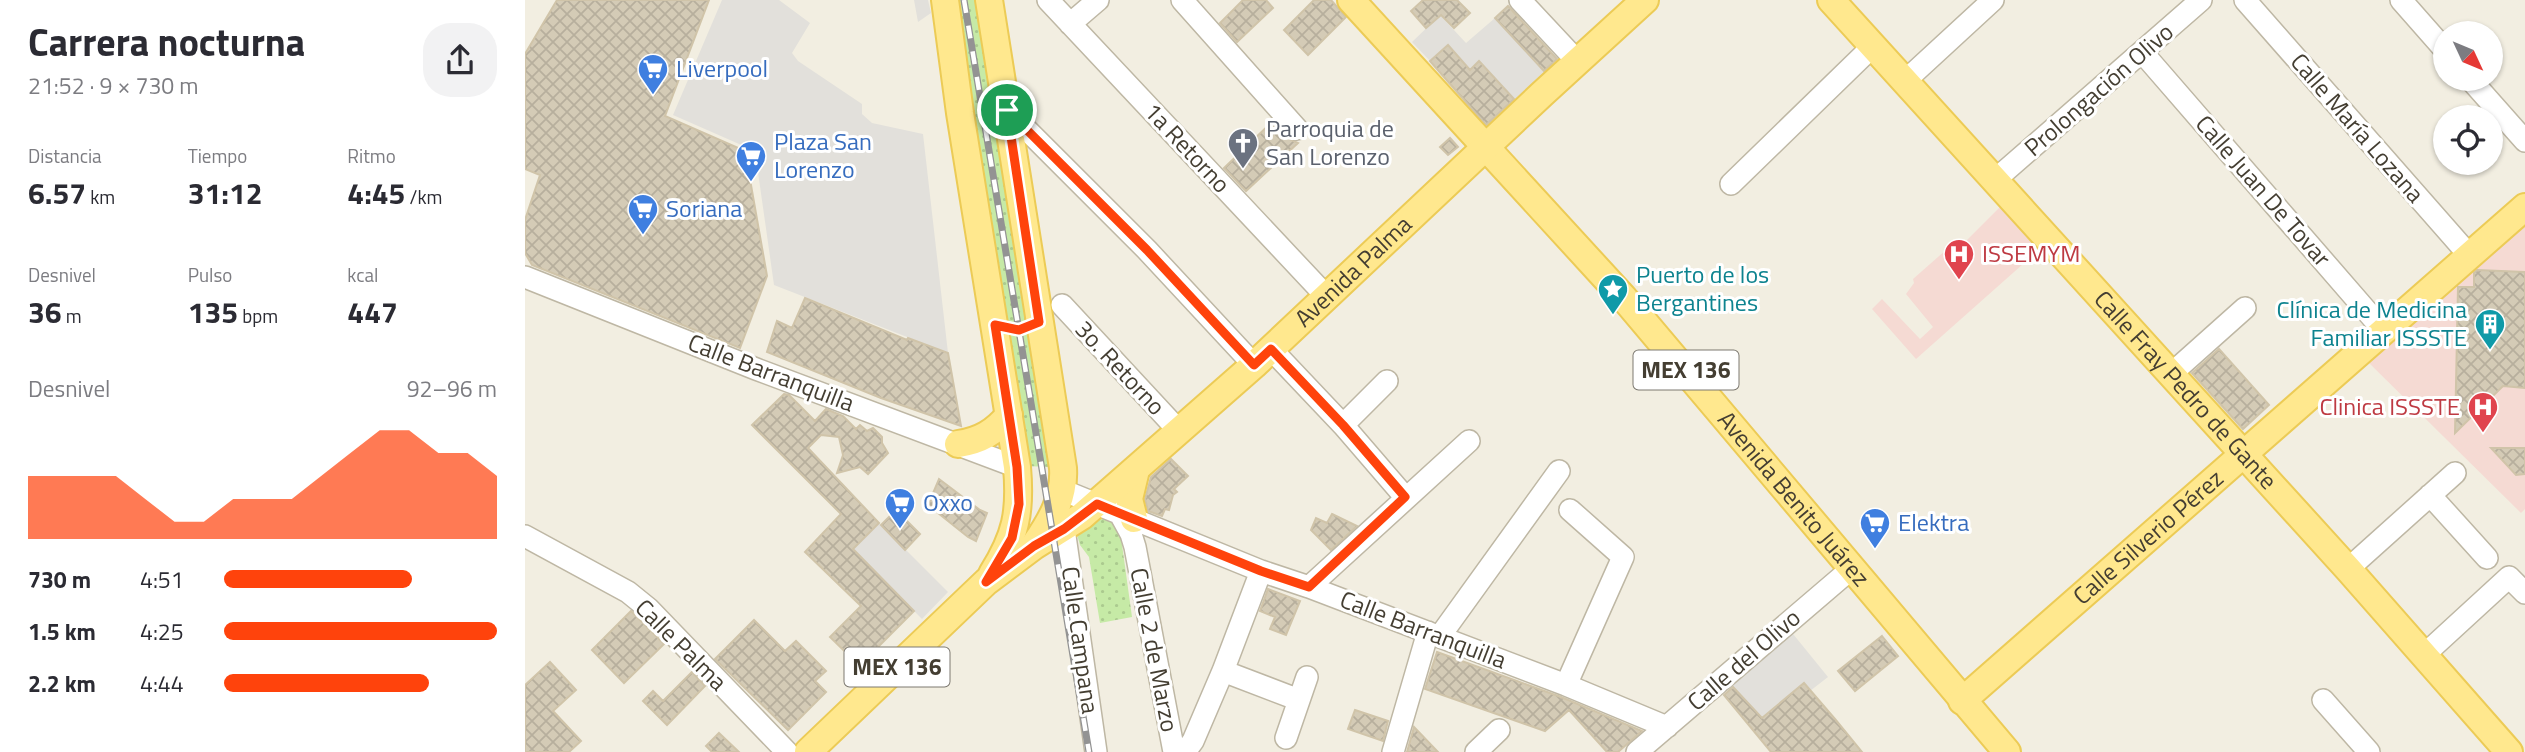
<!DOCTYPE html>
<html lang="es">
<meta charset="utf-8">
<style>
:root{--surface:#fff;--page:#f2f2f3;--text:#2b2b33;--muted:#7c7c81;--accent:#ff430c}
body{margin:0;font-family:"Titillium Web",sans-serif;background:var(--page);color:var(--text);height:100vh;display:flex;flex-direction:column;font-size:26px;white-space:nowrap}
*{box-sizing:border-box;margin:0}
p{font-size:23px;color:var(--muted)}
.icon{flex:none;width:38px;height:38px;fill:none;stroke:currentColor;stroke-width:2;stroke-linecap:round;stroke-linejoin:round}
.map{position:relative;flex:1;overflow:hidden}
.details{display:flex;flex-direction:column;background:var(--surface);width:525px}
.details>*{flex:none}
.needle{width:46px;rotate:134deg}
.buttons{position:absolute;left:1908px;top:21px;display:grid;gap:14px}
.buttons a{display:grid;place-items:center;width:70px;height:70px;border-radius:50%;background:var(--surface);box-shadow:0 2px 5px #0004;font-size:35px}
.pin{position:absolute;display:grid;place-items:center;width:60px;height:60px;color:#fff;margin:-30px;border:4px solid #fff;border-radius:50%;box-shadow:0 2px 7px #0007}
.round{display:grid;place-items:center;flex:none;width:74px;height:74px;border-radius:28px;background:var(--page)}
.head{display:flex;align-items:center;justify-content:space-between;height:119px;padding:0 28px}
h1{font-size:38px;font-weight:700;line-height:52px}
.stats{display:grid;grid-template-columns:repeat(3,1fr);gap:10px;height:119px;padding:7px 28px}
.stats div{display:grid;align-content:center}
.stats b{font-size:30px;font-weight:700}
.stats small{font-size:19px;font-weight:400}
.stats p{font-size:19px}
.chart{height:196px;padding:14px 28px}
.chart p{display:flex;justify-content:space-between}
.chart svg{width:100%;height:126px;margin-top:7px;fill:var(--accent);opacity:.7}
ul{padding:0 28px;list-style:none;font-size:23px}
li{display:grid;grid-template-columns:112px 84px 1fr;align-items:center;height:52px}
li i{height:18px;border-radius:9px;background:var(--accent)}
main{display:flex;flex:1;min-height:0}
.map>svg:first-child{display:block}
.medical{fill:#f5dad3}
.park{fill:url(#park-dots)}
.parking{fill:#e2e0db}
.building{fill:url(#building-cross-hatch);stroke:#d0c4a9;stroke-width:2}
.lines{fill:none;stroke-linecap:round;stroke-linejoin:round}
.minor-casing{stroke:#beb7a4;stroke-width:24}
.major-casing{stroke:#eccb56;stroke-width:30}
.minor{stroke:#fff;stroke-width:21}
.major{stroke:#ffe88e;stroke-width:26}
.rail-casing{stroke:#939393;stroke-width:7}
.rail{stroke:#fff;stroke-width:4.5;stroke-dasharray:13;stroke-linecap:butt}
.route-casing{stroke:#fff;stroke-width:14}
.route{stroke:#ff430c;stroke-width:9}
.labels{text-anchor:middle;stroke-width:6;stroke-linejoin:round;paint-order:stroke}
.shield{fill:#fff;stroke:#7c7870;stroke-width:2}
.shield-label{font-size:23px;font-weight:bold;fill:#443e32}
.shop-label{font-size:24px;fill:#366cbe;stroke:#fff;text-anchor:start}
.street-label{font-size:24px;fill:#443e32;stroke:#fff}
.worship-label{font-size:24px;fill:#5b616d;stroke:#fff;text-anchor:start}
.health-label{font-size:24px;fill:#be3a42;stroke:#fff;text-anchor:start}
.culture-label{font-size:24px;fill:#0d838f;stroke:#fff;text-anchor:start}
</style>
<main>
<section class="details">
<div class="head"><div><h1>Carrera nocturna</h1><p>21:52 · 9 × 730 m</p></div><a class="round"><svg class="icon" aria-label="share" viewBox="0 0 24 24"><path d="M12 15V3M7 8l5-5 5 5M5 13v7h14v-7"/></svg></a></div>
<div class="stats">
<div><p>Distancia</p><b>6.57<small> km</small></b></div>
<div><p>Tiempo</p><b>31:12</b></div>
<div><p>Ritmo</p><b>4:45<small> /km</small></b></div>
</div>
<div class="stats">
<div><p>Desnivel</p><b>36<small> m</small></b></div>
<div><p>Pulso</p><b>135<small> bpm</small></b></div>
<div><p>kcal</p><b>447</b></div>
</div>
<div class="chart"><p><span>Desnivel</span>92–96 m</p>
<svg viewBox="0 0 160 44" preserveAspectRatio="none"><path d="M0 44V22L10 22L20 22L30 22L40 30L50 38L60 38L70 30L80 30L90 30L100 22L110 14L120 6L130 6L140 14L150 14L160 22V44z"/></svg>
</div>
<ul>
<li><b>730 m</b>4:51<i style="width:69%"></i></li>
<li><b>1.5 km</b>4:25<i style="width:100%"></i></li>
<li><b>2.2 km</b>4:44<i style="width:75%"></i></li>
</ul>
</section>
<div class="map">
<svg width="2000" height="752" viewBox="0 0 2000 752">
<defs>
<pattern id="park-dots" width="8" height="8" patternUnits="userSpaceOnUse" patternTransform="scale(1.75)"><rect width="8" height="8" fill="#c6eaa6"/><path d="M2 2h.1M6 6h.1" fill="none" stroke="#abca8f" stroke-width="1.8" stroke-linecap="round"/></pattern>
<pattern id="building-cross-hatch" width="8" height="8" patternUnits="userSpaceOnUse" patternTransform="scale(1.75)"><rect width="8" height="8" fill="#d4cbb6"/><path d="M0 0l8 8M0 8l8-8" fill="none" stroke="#b7af9d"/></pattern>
</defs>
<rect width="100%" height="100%" fill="#f2eee1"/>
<path class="medical" d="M 1476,206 L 1515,249 L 1391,359 L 1347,309 L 1357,299 L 1395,339 L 1408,327 L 1381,294 L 1389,283 L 1388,279 L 1430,242 L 1438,244 Z
M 2000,218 L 2000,509 L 1996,513 L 1841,360 Z"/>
<path class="park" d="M 427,0 L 453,0 L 525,467 L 500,466 Z
M 572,513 L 594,523 L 607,617 L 575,623 L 564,557 L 555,545 L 551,531 Z"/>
<path class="parking" d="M 197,0 L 254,0 L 285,23 L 267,53 L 273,61 L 337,104 L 337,114 L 347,123 L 398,134 L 423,353 L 249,285 L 230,151 L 148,115 Z
M 389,0 L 403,0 L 406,13 L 393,22 Z
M 915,15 L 941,43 L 970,18 L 1021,74 L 992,102 L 954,61 L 945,70 L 923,45 L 905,61 L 887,42 Z
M 354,523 L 423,592 L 397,619 L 328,549 Z
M 1264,629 L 1303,677 L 1285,691 L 1279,684 L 1237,718 L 1206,684 Z"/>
<path class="building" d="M 32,0 L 184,0 L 140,116 L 220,151 L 242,276 L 215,348 L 7,265 L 0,253 L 0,220 L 15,175 L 0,169 L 0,54 Z
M 718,0 L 741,0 L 748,8 L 712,42 L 695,23 Z
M 789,0 L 806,0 L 821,17 L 783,55 L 759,30 Z
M 898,0 L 932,0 L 945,13 L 929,28 L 916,15 L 901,28 L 886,11 Z
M 983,6 L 1032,59 L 1019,71 L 970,18 Z
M 923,45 L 945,70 L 954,61 L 989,99 L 961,125 L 905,61 Z
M 748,121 L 762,138 L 773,143 L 721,191 L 699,168 Z
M 925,138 L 933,147 L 923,155 L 915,147 Z
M 1952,270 L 2000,272 L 2000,388 L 1978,386 L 1930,433 L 1933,287 L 1949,287 L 1949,273 Z
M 280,298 L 382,340 L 383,338 L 423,353 L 436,426 L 356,398 L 242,352 L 252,321 L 267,328 Z
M 1694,349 L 1744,405 L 1718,429 L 1667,373 Z
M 259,394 L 264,395 L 290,421 L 301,409 L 318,416 L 331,429 L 335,425 L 342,431 L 348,428 L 357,437 L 357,443 L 363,453 L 343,474 L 335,467 L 312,473 L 318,455 L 314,437 L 296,435 L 283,448 L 354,523 L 328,549 L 389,611 L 351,649 L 357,655 L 341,672 L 305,637 L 336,606 L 280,552 L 316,514 L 227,425 Z
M 1966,448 L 2000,448 L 2000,474 L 1991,475 Z
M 646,459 L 663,476 L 649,489 L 652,492 L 648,495 L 644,510 L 640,509 L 637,516 L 623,511 L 620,499 L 626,477 Z
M 414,479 L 455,510 L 462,513 L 451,541 L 443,537 L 403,505 Z
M 371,510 L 395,534 L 380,550 L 356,525 Z
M 807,514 L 832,526 L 806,550 L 786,530 L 791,518 L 802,523 Z
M 743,589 L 775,601 L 761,635 L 745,629 L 750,617 L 735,611 Z
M 106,611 L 139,644 L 99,683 L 67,650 Z
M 229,620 L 260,651 L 271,641 L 301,671 L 290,681 L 301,692 L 263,730 L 190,659 Z
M 1357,636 L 1373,656 L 1330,691 L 1313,671 Z
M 912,652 L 1036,697 L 1117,731 L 1093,752 L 1082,752 L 1044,710 L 1020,731 L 900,689 Z
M 25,662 L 51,690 L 28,711 L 56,741 L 44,752 L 0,752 L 0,685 Z
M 167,672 L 180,686 L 142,725 L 118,701 L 128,691 L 138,701 Z
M 1279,683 L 1310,719 L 1337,752 L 1246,752 L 1199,695 L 1208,687 L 1237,718 Z
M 830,710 L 863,721 L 858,741 L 823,729 Z
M 889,727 L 913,752 L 882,752 Z
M 194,733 L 214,752 L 187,752 L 181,746 Z"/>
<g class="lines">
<g class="minor-casing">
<path id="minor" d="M 523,0 L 802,297
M 657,0 L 772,129
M 995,0 L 1052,61
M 1720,0 L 1944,255
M 1876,0 L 1920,50
M 545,24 L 573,0
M 1617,52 L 1859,331
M 1945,79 L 2000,141
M 1380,81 L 1468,0
M 482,110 L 622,250 L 729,365
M 1471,179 L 1676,0
M 1206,184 L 1348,46
M 0,277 L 231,369 L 492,467
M 537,305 L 654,431
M 746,349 L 818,425 L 880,497
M 1646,374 L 1720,308
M 818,425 L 862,381
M 537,490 L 736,571 L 784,587 L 1041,685 L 1142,727
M 1905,495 L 1962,558
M 595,514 L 606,534 L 610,547 L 649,752
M 539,529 L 571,752
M 0,536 L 103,592 L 124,609 L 262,752
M 1823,569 L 1930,473
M 784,587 L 944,441
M 915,636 L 1034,471
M 1899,655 L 1984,577 L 2000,593
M 698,671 L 774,700
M 1041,685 L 1098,557 L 1045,510
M 1798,700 L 1844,752
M 761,738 L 782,677
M 660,752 L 668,741 L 698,671 L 736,571
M 868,752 L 903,632
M 951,752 L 974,730
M 1112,752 L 1326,569"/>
</g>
<g class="major-casing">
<g id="major">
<path d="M 420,0 L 435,113 L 492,467 C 496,512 491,536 467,574"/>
<path d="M 464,0 L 538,468 C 540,497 526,521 510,544"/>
<path id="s1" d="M 826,0 L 1098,297 L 1482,752"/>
<path id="s2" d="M 1306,0 L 1823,569 L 1984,752"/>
<path d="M 433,444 C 455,441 470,432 484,415"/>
<path d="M 609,519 L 604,499 L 611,470"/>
<path id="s3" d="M 1437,701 L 2000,207"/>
<path id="s4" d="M 283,752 L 461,582 L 509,546 L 557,516 L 729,365 L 1017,94 L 1120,0"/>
</g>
</g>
<use href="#minor" class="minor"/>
<use href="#major" class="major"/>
<g class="rail-casing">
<path id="rail" d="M 439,0 L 564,752"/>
</g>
<use href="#rail" class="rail"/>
</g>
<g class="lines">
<g class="route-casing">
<path id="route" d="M 482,110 L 622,250 L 729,365 L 746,349 L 818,425 L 880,497 L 784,587 L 736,571 L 572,504 L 539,529 L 509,546 L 461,582 L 487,538 L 494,504 L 492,467 L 470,325 L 494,330 L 514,322 Z"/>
</g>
<use href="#route" class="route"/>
</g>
<defs>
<g id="supermarket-pin" transform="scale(1.575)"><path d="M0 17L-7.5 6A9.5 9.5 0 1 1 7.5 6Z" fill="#3f7fe0" stroke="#fff"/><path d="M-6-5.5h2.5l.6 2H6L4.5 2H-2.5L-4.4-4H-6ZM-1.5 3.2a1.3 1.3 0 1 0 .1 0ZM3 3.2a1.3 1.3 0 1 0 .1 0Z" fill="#fff"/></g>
<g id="church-pin" transform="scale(1.575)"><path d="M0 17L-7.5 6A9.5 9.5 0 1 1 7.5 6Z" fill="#6b7280" stroke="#fff"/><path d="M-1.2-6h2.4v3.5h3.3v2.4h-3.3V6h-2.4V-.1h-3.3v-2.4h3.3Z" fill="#fff"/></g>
<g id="hospital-pin" transform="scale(1.575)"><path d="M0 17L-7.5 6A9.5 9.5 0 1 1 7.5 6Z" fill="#e0444e" stroke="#fff"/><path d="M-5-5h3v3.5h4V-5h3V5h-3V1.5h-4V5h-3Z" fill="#fff"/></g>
<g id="sight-pin" transform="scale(1.575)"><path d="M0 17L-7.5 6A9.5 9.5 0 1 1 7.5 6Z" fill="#0f9aa8" stroke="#fff"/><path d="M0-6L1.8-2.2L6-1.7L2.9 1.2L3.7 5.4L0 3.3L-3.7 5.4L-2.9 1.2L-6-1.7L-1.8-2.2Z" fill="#fff"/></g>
<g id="building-pin" transform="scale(1.575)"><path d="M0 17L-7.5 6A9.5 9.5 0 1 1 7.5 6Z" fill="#0f9aa8" stroke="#fff"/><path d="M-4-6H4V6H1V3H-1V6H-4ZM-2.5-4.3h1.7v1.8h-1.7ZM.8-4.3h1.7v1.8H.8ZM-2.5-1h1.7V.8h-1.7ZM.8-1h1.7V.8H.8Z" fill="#fff"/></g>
</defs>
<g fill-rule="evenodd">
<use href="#supermarket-pin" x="128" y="69"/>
<use href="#church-pin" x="718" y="143"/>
<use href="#supermarket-pin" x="226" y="156"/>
<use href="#supermarket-pin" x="118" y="209"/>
<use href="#hospital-pin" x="1434" y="254"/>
<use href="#sight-pin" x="1088" y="289"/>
<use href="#building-pin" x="1965" y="324"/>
<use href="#hospital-pin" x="1958" y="407"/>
<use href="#supermarket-pin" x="375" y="503"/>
<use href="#supermarket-pin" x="1350" y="523"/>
</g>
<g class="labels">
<g class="shield">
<rect x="1108.5" y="350.5" width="105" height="39" rx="5"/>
<rect x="319.5" y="647.5" width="105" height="39" rx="5"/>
</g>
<g class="shield-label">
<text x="1161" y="378">MEX 136</text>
<text x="372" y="675">MEX 136</text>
</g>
<g class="shop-label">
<text x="151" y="77">Liverpool</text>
<text x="249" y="150">Plaza San<tspan x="249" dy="28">Lorenzo</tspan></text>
<text x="141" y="217">Soriana</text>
<text x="398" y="511">Oxxo</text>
<text x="1373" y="531">Elektra</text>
</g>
<g class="street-label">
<text transform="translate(1574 90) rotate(-41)" y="8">Prolongación Olivo</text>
<text transform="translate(1832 128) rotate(49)" y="8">Calle María Lozana</text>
<text transform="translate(662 148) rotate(47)" y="8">1a Retorno</text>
<text transform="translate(1738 191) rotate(49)" y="8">Calle Juan De Tovar</text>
<text dy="8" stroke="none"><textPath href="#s4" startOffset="728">Avenida Palma</textPath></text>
<text transform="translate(595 368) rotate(47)" y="8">3o. Retorno</text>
<text transform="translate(246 373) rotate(21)" y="8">Calle Barranquilla</text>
<text dy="8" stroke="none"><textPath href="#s2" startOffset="527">Calle Fray Pedro de Gante</textPath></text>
<text dy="8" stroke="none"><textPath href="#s1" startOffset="667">Avenida Benito Juárez</textPath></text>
<text dy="8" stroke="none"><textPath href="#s3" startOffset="248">Calle Silverio Pérez</textPath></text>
<text transform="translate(898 630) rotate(21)" y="8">Calle Barranquilla</text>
<text transform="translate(555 640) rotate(82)" y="8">Calle Campana</text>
<text transform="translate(156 645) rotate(45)" y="8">Calle Palma</text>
<text transform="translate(629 650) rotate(79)" y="8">Calle 2 de Marzo</text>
<text transform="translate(1219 660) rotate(-41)" y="8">Calle del Olivo</text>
</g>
<g class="worship-label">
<text x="741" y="137">Parroquia de<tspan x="741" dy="28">San Lorenzo</tspan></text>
</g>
<g class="health-label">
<text x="1457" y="262">ISSEMYM</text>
<text x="1935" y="415" text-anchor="end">Clinica ISSSTE</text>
</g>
<g class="culture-label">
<text x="1111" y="283">Puerto de los<tspan x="1111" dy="28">Bergantines</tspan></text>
<text x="1942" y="318" text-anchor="end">Clínica de Medicina<tspan x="1942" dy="28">Familiar ISSSTE</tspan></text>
</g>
</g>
</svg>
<div class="buttons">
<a><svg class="needle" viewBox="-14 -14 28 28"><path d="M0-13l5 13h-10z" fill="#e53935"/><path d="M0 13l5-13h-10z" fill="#7c7c81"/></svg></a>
<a><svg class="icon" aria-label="locate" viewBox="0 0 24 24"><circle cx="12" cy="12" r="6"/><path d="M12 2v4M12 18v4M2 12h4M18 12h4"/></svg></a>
</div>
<div class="pin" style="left:482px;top:110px;background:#1e9e55"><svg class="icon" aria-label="arrive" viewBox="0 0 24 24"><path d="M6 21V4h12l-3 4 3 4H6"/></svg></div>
</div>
</main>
